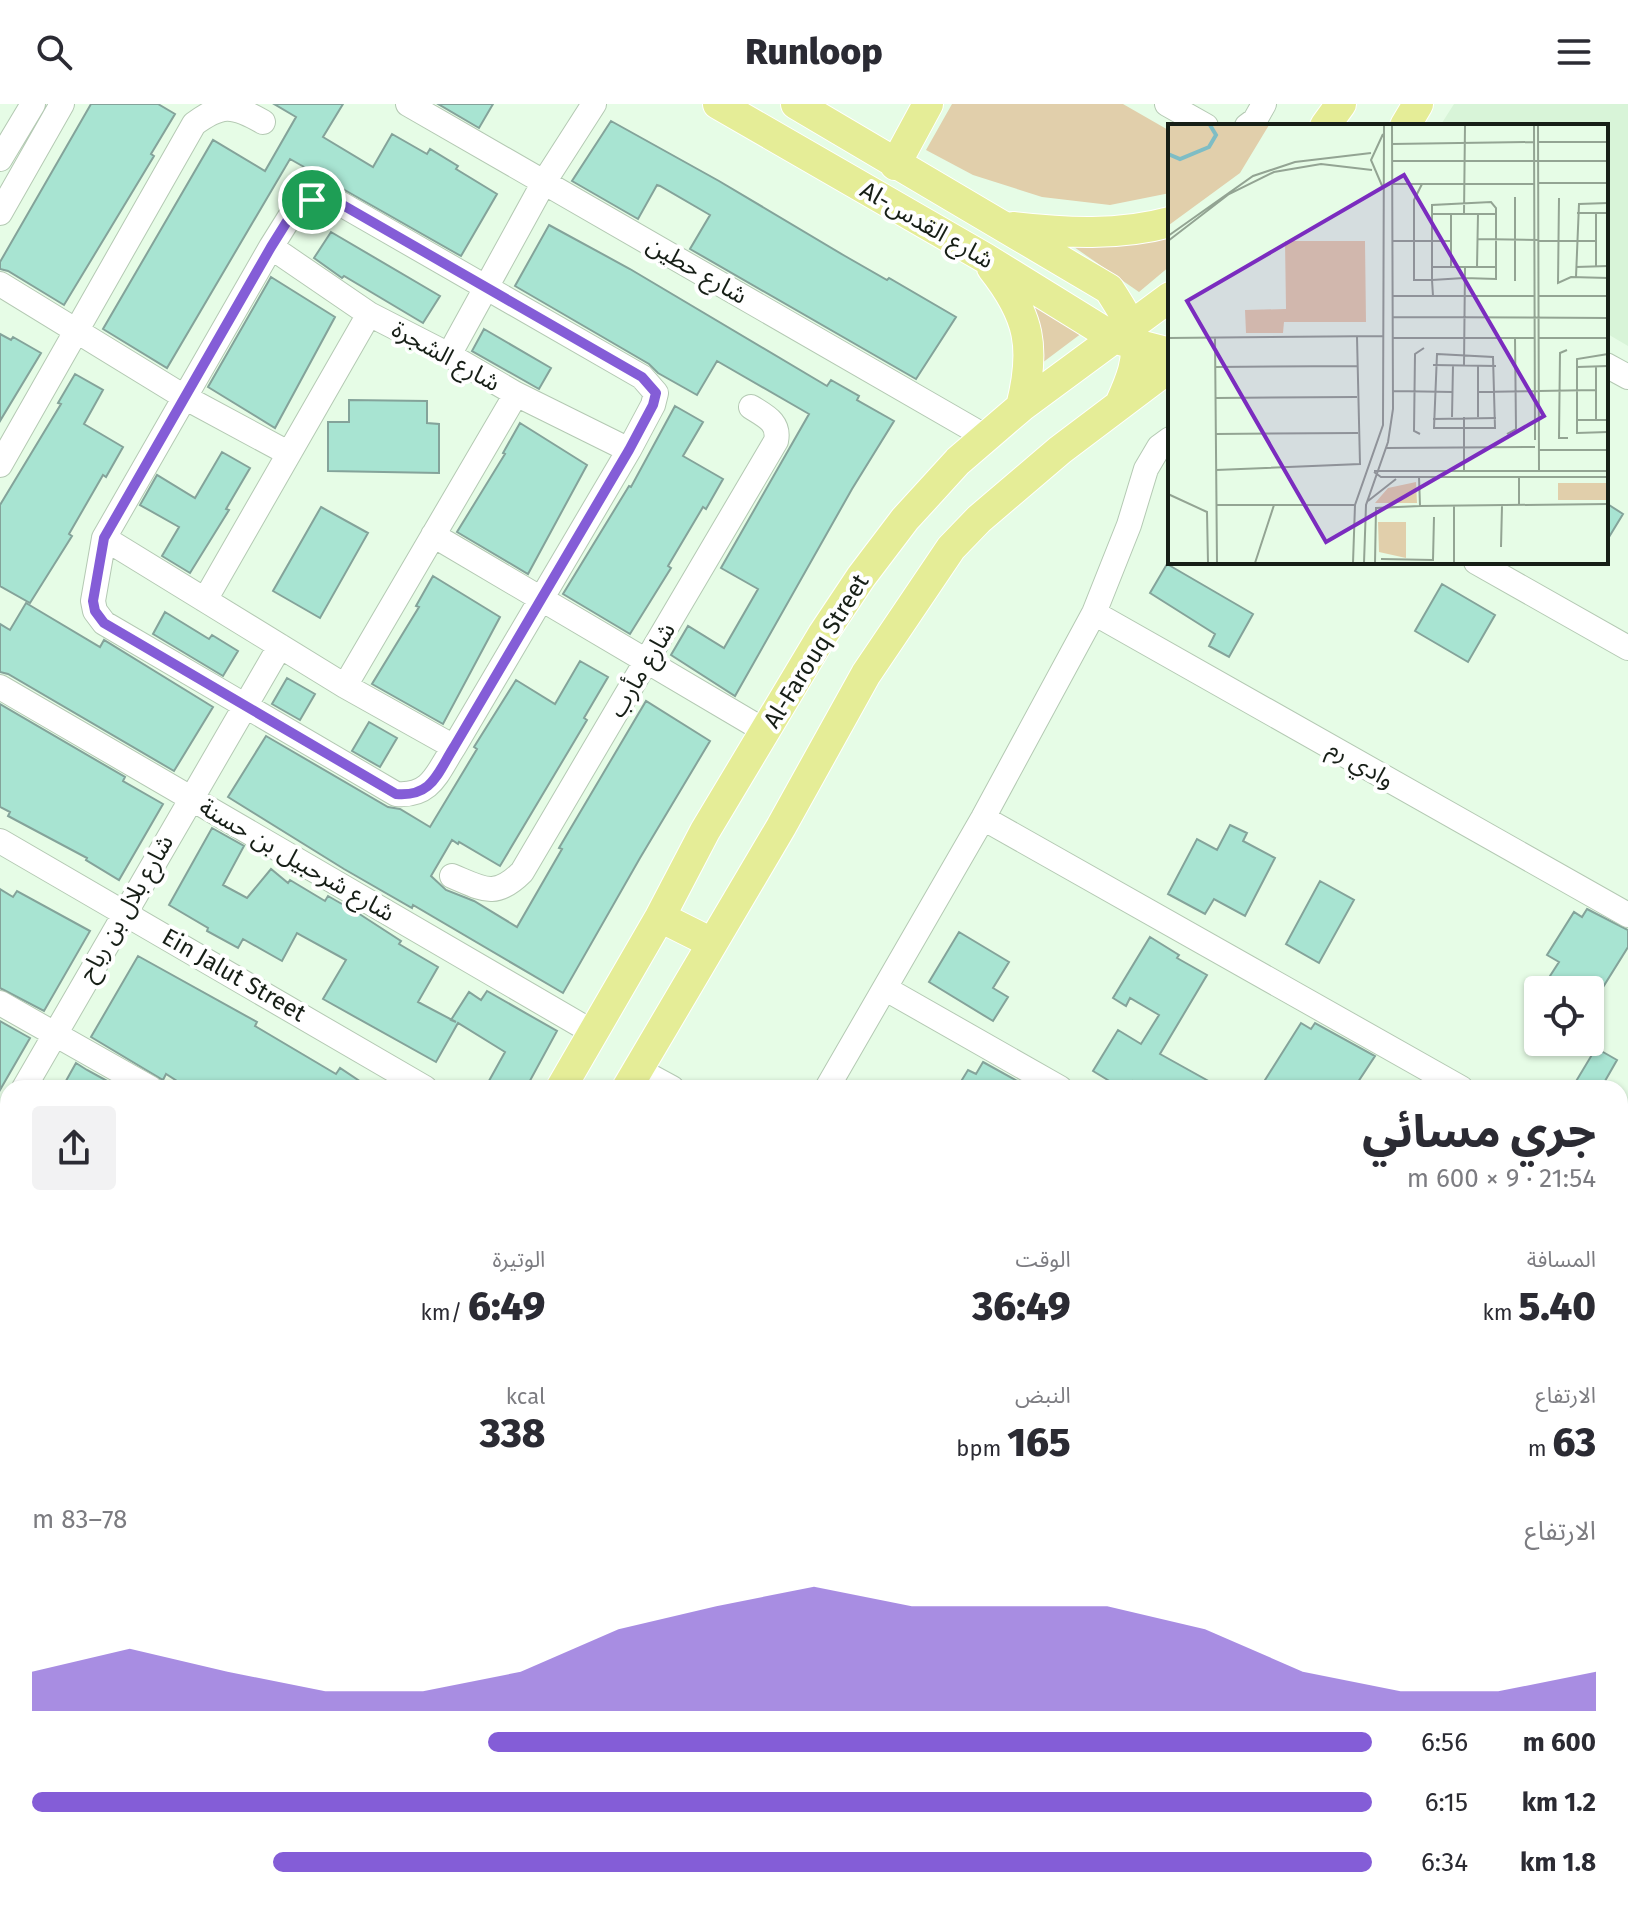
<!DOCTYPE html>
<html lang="ar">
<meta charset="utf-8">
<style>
:root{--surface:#fff;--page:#f2f2f3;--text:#2b2b33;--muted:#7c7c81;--accent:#845dd7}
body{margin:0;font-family:"Fira Sans","Noto Sans Arabic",sans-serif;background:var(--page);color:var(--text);direction:rtl;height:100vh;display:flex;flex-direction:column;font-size:30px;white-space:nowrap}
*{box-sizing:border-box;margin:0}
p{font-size:26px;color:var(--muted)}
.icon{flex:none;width:44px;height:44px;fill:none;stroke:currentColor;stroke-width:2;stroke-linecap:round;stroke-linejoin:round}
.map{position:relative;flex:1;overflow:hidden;direction:ltr}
.panel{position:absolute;left:0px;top:976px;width:1628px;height:830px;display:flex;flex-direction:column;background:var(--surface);border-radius:24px 24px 0 0;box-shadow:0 2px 6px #0004;direction:rtl}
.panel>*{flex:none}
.controls{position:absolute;left:1524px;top:872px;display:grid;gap:16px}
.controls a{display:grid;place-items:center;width:80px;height:80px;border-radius:8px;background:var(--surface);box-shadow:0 2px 6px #0004;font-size:40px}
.pin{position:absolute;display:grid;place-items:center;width:68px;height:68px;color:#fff;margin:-34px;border:4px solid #fff;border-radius:50%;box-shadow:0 2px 8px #0007}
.round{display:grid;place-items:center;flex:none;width:84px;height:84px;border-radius:8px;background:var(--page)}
.head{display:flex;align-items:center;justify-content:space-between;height:136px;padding:0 32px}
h1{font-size:44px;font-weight:800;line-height:60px}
.figures{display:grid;grid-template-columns:repeat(3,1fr);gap:12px;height:136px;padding:8px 32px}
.figures div{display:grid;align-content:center}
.figures b{font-size:40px;font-weight:800}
.figures small{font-size:22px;font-weight:400}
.figures p{font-size:22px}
.chart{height:224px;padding:16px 32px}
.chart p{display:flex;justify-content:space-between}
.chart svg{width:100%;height:144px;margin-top:8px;fill:var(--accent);opacity:.7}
ul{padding:0 32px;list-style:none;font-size:26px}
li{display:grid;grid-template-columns:128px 96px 1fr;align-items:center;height:60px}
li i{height:20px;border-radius:10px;background:var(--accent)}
header{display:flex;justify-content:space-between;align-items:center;height:104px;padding:0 32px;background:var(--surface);font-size:36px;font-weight:800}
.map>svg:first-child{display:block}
.built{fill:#d8f4d8}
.green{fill:#e1cfab}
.building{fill:#a8e4d2;stroke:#84a39a;stroke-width:2}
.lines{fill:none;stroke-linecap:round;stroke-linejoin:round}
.minor-casing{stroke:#b4c9b3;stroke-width:26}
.major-casing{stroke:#fff;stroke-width:32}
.minor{stroke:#fff;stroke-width:24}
.major{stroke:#e5ed97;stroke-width:30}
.route-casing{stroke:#fff;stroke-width:16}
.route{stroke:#845dd7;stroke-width:10}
.labels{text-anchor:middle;stroke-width:8;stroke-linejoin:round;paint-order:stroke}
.street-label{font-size:24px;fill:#171f17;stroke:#fff}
.inset-river{fill:none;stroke:#7ebdc5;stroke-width:4}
.inset-road{fill:none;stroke:#93a493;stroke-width:2}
.view{fill:#7b2cbf;fill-opacity:0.15;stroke:#7b2cbf;stroke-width:4}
.inset-edge{fill:none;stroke:#171f17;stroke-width:4}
</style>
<header><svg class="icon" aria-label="menu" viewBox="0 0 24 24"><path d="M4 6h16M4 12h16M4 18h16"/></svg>Runloop<svg class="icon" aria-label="search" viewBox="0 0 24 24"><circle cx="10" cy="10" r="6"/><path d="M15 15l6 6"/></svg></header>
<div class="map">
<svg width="1628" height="1805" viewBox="0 0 1628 1805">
<rect width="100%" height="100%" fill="#e6fce6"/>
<path class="built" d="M 1454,0 L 1628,0 L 1628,242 L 1606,229 L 1606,22 L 1440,22 Z"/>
<path class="green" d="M 952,0 L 1123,0 L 1170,27 L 1170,89 L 1110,101 L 1042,93 L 973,71 L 926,46 Z
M 1170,126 L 1170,162 L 1139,188 L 1061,134 Z
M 1031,191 L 1086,226 L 1042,259 Z
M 850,1798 L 894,1798 L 890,1805 L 862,1805 Z"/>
<path class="building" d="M 91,0 L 158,0 L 175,10 L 151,50 L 154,52 L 64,201 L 8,167 L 0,165 L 0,158 Z
M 274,0 L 343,0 L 323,33 L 373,63 L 392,30 L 427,50 L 430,45 L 458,62 L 456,65 L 497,90 L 461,152 L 290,55 L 167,264 L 103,225 L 213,36 L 265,67 L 296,13 Z
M 438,0 L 493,0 L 479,24 Z
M 611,17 L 719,77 L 845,152 L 887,176 L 889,174 L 956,213 L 916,275 L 690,145 L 710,111 L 660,82 L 657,81 L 638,115 L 572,77 Z
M 549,121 L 630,165 L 827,282 L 831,276 L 859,292 L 857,296 L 894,317 L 852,385 L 735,592 L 671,551 L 688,522 L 724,544 L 758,485 L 721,464 L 809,310 L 717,257 L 697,291 L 658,269 L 649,260 L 515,182 Z
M 331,128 L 440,192 L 423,219 L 344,172 L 342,174 L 314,154 Z
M 271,173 L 335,213 L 275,324 L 208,283 Z
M 484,225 L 551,264 L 539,285 L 472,247 Z
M 0,230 L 11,236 L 13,233 L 41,249 L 0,317 Z
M 75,270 L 103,286 L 84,320 L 123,343 L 106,373 L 103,371 L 69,430 L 72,432 L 30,499 L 0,482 L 0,401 L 61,300 L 58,299 Z
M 349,296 L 427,297 L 427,319 L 439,320 L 439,369 L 328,367 L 328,318 L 349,318 Z
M 675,302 L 703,318 L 683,352 L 723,375 L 706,405 L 703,403 L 668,462 L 671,464 L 630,530 L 563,490 L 629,382 L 631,383 Z
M 520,319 L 587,361 L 528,470 L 457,428 L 505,350 L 503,349 Z
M 222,348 L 250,364 L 226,405 L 229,406 L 190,469 L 162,452 L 179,423 L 140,401 L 157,371 L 195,394 Z
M 1606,399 L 1623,410 L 1606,438 Z
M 321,403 L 368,429 L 320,514 L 273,487 Z
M 1167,460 L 1253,510 L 1229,553 L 1209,542 L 1215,530 L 1150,489 Z
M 433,472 L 500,513 L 443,620 L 372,580 L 419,503 L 416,502 Z
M 1442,480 L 1495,511 L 1468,558 L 1415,527 Z
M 26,499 L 100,543 L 104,536 L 213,603 L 174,667 L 8,570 L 0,568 L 0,520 L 10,526 Z
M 165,508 L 209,535 L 212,531 L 238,547 L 223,572 L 153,530 Z
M 580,557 L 608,573 L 584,614 L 587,616 L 500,762 L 459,738 L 458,740 L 452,736 L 431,772 L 446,786 L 474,797 L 517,823 L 562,745 L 559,744 L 646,597 L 710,637 L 640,754 L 563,889 L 413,801 L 412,804 L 344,765 L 228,693 L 266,632 L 388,703 L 400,705 L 430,723 L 477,645 L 474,643 L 516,576 L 555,600 Z
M 287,574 L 315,590 L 300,616 L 272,600 Z
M 0,600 L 125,673 L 123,677 L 163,700 L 119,776 L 86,756 L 87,754 L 8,712 L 10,708 L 0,703 Z
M 369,618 L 397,634 L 380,663 L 352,647 Z
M 1230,721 L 1247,729 L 1243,737 L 1275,754 L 1245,812 L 1214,795 L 1205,810 L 1168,790 L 1197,735 L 1217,746 Z
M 212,724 L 244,742 L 223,781 L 247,794 L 271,765 L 288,779 L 290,776 L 325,797 L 328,792 L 361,811 L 401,837 L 399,840 L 438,863 L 418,898 L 456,918 L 451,916 L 469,888 L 481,896 L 487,887 L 557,927 L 526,984 L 485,984 L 505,948 L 458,919 L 436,958 L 323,895 L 346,856 L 297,829 L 282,857 L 243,835 L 238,844 L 207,827 L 208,824 L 169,801 Z
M 1320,777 L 1354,796 L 1319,859 L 1286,840 Z
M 0,785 L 13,793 L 17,787 L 90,827 L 44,907 L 0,884 Z
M 1587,805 L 1628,826 L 1628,843 L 1590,904 L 1590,886 L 1571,886 L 1550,872 L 1559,858 L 1547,851 L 1574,808 L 1582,813 Z
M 959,828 L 1009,858 L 993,884 L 1008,893 L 993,917 L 929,878 Z
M 1150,833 L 1179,851 L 1177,854 L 1207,871 L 1160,950 L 1221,984 L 1146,984 L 1133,977 L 1129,984 L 1121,984 L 1093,967 L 1118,926 L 1141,940 L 1159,911 L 1130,894 L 1126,902 L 1113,894 Z
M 138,852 L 257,918 L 255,922 L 336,970 L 340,964 L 370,984 L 188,984 L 166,970 L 163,976 L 91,933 Z
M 0,917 L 30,934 L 0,986 Z
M 1301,919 L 1311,925 L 1315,919 L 1375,952 L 1354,984 L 1260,984 Z
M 1596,944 L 1617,956 L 1601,984 L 1572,984 Z
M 983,958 L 1030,984 L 957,984 L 968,966 L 976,970 Z
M 76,959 L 87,966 L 120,984 L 62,984 Z"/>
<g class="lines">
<g class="minor-casing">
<path id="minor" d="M 408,0 L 986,333
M 1167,0 L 1206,22
M 1247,22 L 1255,16 L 1264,0
M 0,55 L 33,0
M 312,96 L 341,100 L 642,273 L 656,289 L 653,301 L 629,346 L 454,643 C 437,669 431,693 396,690 L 104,519 L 95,507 L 93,497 L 104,434 L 271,143 L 296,103 Z
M 0,109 L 62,0
M 271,143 L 369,210 L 449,251 L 516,290 L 629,346
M 0,180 L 186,294 L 288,349
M 449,251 L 544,78 L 594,0
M 1606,261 L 1628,273
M 0,361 L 194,20 C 221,0 232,0 263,18
M 433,431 L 765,627
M 104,434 L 345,582 L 454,643
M 1476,458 L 1628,544
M 205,496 L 369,210
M 1094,509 L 1628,811
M 345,582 L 516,290
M 0,583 L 594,929
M 983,714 L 1461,984
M 0,737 L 425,984
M 452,772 C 483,785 495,795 522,768 L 776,337 C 780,318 765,312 751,303
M 886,885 L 1060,984
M 0,899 L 150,984
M 637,965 L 672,984
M 24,984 L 280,542
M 827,984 L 983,714 L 1094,509 L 1129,421 L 1146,365 L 1159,343 L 1170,335
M 0,1027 L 8,1012
M 1620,1074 L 1628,1078
M 0,1119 L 8,1124
M 0,1200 L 8,1186
M 1620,1303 L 1628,1308
M 0,1312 L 8,1317
M 0,1446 L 8,1433
M 1620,1455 L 1628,1441
M 1620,1523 L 1628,1527
M 1620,1630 L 1628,1614
M 0,1650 L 8,1646
M 1620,1683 L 1628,1688
M 0,1734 L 8,1739
M 599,1805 L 603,1798
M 1623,1805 L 1628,1795"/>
</g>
<g class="major-casing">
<path id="major" d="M 718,0 L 985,154 L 1116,235 L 1170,249
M 796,0 L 1109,185 C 1140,233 1145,246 1120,300
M 1325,22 L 1341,0
M 1405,22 L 1418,0
M 895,61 L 928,0
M 1013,123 C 1065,129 1119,132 1170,118
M 992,164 C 1030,212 1036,244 1021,303
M 660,813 L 712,839
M 561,984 L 660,813 L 705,727 L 823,530 L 861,473 L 905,415 L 958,357 L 1021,303 L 1170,193
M 627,984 L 781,723 L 866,570 L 951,444 L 979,415 L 1060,346 L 1170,263
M 94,1805 L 98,1798
M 157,1805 L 161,1798"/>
</g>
<use href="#minor" class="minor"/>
<use href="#major" class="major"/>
</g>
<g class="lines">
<g class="route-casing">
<path id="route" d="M 312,96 L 341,100 L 642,273 L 656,289 L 653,301 L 629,346 L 454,643 C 437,670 432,693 396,690 L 104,519 L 95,507 L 93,497 L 104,434 L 271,143 L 296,103 Z"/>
</g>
<use href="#route" class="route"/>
</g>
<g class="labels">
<g class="street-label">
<text transform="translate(927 121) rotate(30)" y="8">Al-شارع القدس</text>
<text transform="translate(697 166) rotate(30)" y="8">شارع حطين</text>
<text transform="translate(446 252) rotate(29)" y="8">شارع الشجرة</text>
<text transform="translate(816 547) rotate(-58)" y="8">Al-Farouq Street</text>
<text transform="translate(642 566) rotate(-59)" y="8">شارع مأرب</text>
<text transform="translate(1361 660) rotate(30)" y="8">وادي رم</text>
<text transform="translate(297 756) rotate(30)" y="8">شارع شرحبيل بن حسنة</text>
<text transform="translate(126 804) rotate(-60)" y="8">شارع بلال بن رباح</text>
<text transform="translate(234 871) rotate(30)" y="8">Ein Jalut Street</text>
</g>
</g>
<g transform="translate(1168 20)">
<rect width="440" height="440" fill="#e6fce6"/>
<path d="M 0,1 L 101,1 L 72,49 L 1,101 ZM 117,117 L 197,117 L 198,198 L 116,198 L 115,209 L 78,209 L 77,186 L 118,185 ZM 248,358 L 249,379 L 207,379 L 220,364 ZM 390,359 L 440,359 L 440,376 L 390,376 ZM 210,398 L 238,398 L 238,434 L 211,428 Z" fill="#e1cfab"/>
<path class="inset-river" d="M 0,30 L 12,35 L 41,23 L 48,11 L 42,1"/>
<path class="inset-road" d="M 366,1 L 367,316M 370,1 L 371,347M 215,10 L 203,36 L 215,64M 370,18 L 440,18M 224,20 L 366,18M 224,37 L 440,37M 370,59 L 440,59M 224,60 L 366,60M 254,60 L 246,76 L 246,156 L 264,156 L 296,154 L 328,155 L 328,84 L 323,78 L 264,81 L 264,156 L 265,172M 391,74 L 390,159 L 403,153 L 440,154M 409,89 L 440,89M 264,90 L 328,90M 296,90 L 297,1M 283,91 L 283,142M 0,112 L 85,52 L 127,38 L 203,29M 309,115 L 428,117M 0,117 L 61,70 L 106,48 L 153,40 L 204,46M 225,117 L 283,117M 264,143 L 327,143M 309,143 L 310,90M 408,143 L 440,142M 428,143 L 428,89M 408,153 L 411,80 L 440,79M 347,157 L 347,73M 225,172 L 367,172M 371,172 L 440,172M 225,193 L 440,194M 0,214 L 215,212M 47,214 L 49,439M 225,214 L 367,214M 371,214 L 440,214M 399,226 L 392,229 L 391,314 L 400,314M 269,230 L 325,233 L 327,304 L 266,304 ZM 440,230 L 409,235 L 409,309 L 440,308M 265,241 L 328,242M 296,241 L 297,143M 310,242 L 310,293M 47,243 L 189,242M 409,243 L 440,242M 225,267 L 285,268M 310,268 L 428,266M 48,274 L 189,273M 284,293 L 285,241M 265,295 L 328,294M 409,296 L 440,296M 428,296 L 428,242M 48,310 L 190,309M 252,310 L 246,307 L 247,230 L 256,224M 339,310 L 348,305 L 347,214M 218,324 L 367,323M 371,326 L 440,326M 48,346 L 192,340 L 189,213M 206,347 L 440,347M 296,347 L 296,293M 206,348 L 213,353 L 440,353M 251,353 L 252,382 L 440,380M 351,354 L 351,381M 0,370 L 39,388 L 40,439M 200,377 L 228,355M 48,381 L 187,381M 333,423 L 334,382M 213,435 L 265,436 L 266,393M 87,439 L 106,381M 185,439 L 187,381 L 215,301 L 216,1M 196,439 L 198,381 L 220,318 L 225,285 L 224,1M 207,439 L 208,384 L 252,382M 286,439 L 286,382"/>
<path class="view" d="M 236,51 L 376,292 L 158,418 L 19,177 Z"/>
<rect width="440" height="440" class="inset-edge"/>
</g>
</svg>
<div class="controls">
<a><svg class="icon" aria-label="locate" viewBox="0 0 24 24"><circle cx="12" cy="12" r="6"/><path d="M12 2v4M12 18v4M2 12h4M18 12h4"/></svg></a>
</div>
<div class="pin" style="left:312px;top:96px;background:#1e9e55"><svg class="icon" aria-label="arrive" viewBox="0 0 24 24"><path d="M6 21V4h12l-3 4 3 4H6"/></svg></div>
<section class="panel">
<div class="head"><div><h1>جري مسائي</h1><p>21:54 · 9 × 600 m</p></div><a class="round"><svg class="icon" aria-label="share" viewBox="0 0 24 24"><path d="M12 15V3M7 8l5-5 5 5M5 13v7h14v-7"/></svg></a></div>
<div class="figures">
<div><p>المسافة</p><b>5.40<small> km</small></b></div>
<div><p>الوقت</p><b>36:49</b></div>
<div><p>الوتيرة</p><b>6:49<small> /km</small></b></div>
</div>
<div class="figures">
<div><p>الارتفاع</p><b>63<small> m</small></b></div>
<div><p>النبض</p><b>165<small> bpm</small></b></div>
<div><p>kcal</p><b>338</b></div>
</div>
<div class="chart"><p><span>الارتفاع</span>78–83 m</p>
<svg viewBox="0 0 160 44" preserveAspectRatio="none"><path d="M0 44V32L10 25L20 32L30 38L40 38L50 32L60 19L70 12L80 6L90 12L100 12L110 12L120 19L130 32L140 38L150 38L160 32V44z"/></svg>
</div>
<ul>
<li><b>600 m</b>6:56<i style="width:66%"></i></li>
<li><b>1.2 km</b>6:15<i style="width:100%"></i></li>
<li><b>1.8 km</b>6:34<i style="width:82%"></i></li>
</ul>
</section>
</div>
